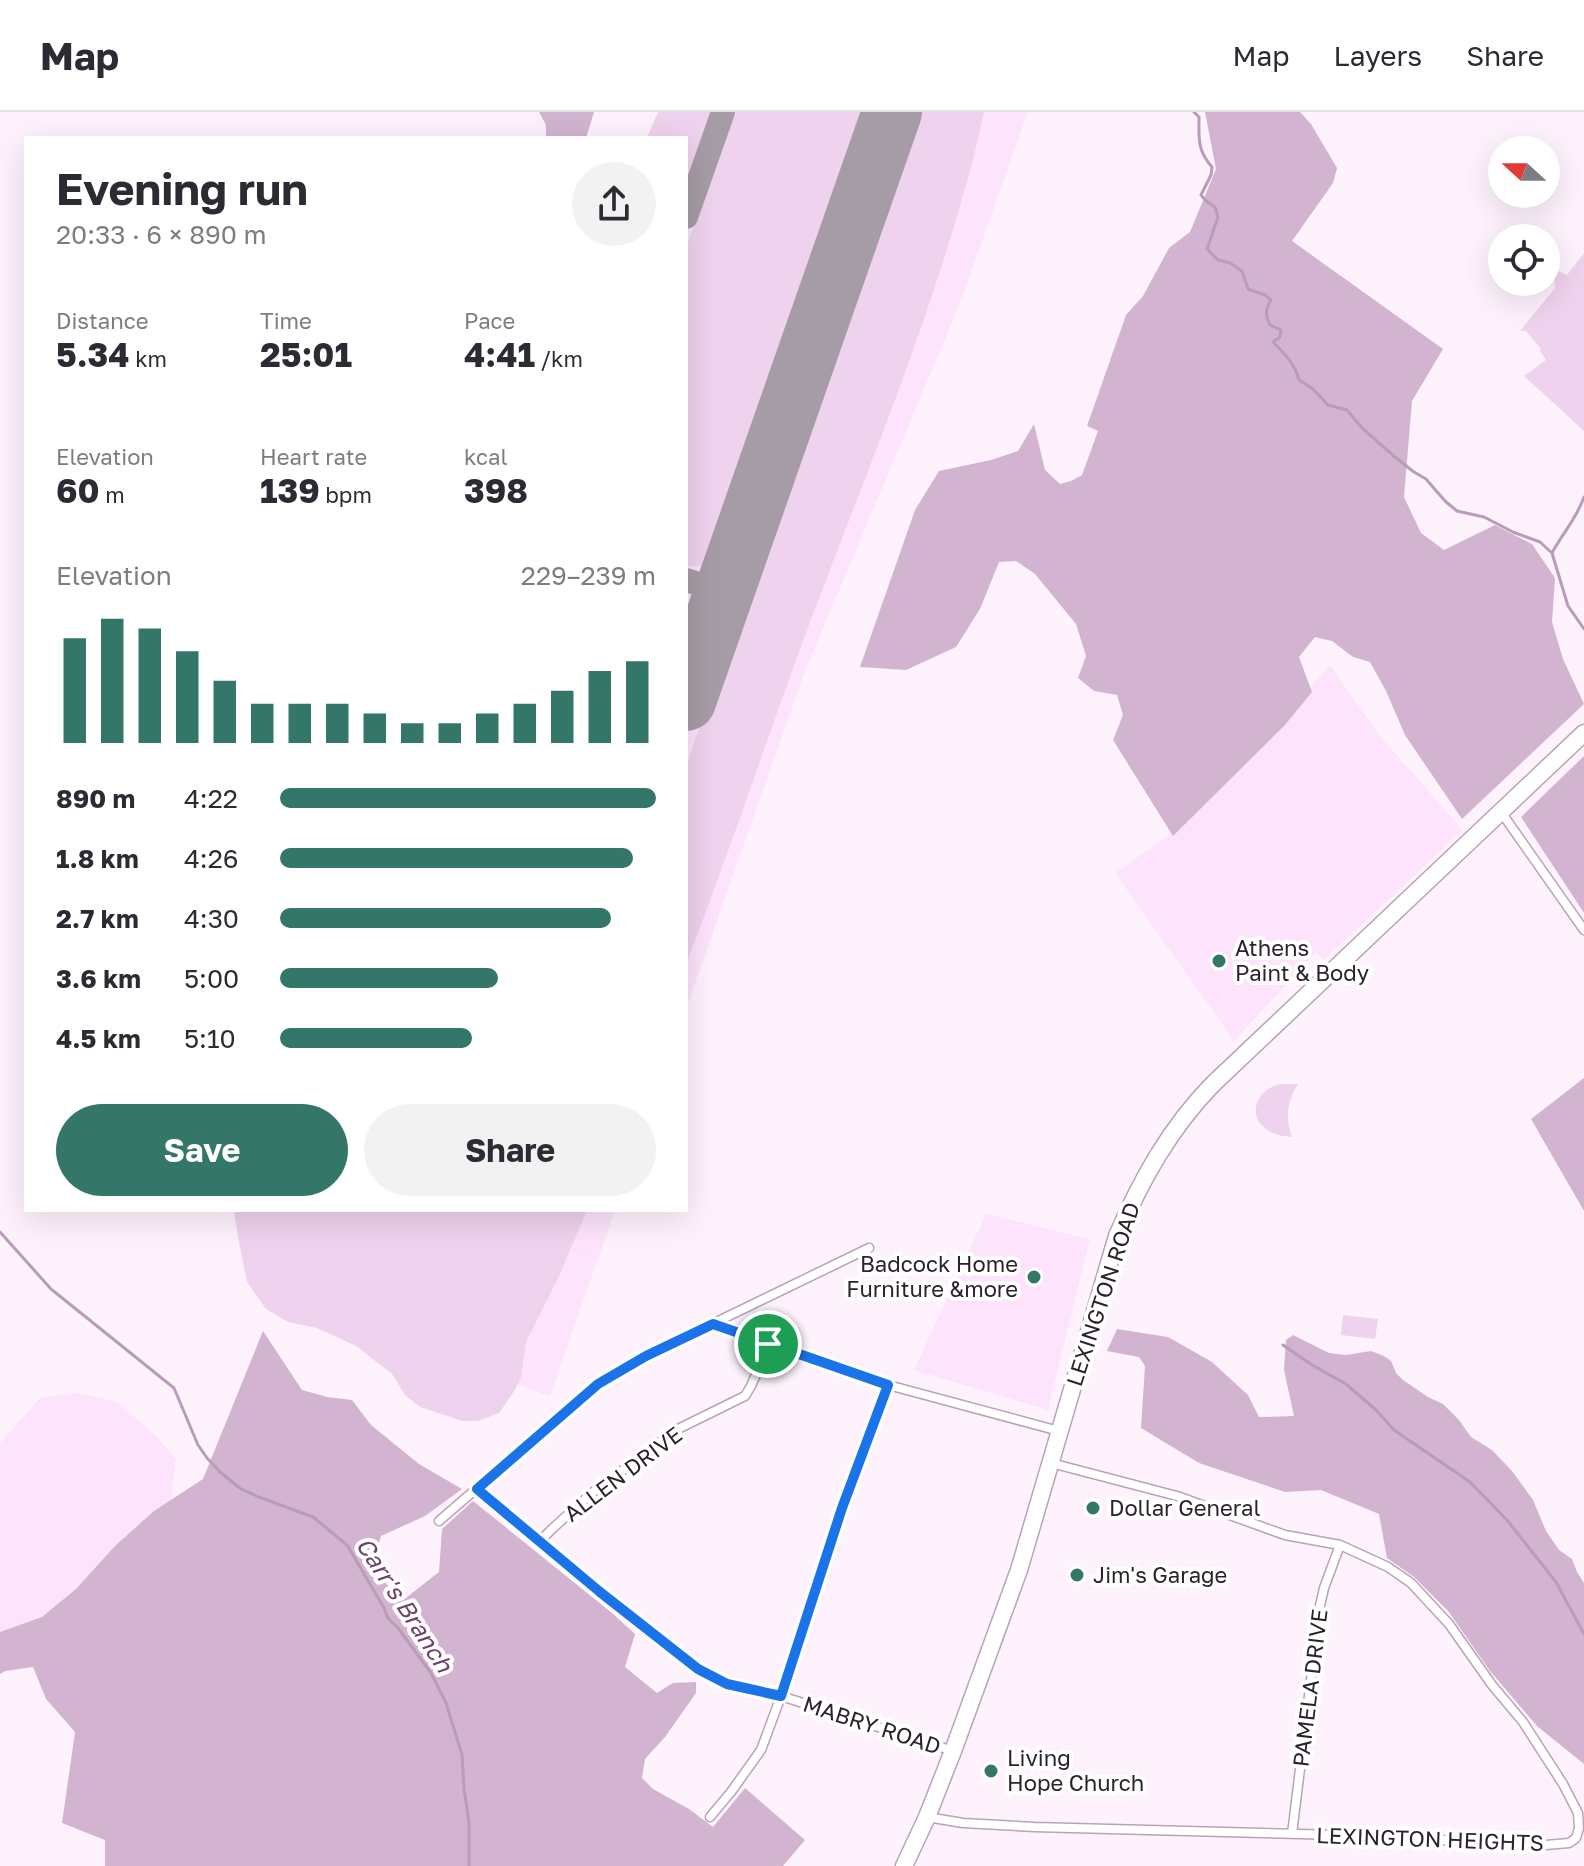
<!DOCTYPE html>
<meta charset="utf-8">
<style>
:root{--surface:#fff;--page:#f2f2f3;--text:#2b2b33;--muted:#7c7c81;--line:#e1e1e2;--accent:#347768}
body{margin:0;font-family:"Golos Text",sans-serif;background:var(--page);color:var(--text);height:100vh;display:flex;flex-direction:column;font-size:30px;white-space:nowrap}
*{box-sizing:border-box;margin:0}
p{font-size:26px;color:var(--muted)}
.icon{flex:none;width:44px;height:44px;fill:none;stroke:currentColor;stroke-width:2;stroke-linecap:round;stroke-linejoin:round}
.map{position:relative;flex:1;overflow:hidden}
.side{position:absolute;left:24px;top:24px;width:664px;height:1076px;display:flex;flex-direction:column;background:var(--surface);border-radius:0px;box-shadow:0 8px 32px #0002}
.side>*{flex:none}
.needle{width:52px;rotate:291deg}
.buttons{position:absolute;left:1488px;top:24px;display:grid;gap:16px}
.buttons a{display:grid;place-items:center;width:72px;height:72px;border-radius:50%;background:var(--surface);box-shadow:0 8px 32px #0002;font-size:40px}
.pin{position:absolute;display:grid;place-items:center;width:68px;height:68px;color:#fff;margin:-34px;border:4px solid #fff;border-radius:50%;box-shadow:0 2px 8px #0007}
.round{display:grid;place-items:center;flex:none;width:84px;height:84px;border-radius:42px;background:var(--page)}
.overview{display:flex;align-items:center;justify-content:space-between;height:136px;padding:0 32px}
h1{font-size:44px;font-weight:700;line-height:60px}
.stats{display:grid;grid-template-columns:repeat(3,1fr);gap:12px;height:136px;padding:8px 32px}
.stats div{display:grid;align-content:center}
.stats b{font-size:34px;font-weight:700}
.stats small{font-size:22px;font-weight:400}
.stats p{font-size:22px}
.chart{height:224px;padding:16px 32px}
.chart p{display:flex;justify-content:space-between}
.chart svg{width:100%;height:144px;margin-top:8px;stroke:var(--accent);stroke-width:6}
.primary-button{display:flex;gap:16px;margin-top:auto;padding:16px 32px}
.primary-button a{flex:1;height:92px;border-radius:48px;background:var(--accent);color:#fff;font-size:32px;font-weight:700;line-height:92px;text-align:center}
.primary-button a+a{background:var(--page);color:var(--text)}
ul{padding:0 32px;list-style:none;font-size:26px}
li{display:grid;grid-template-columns:128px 96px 1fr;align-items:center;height:60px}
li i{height:20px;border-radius:10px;background:var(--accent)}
header{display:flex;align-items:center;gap:48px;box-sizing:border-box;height:112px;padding:0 40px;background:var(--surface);border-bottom:2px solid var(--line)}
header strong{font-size:38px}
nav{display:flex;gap:44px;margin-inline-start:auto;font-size:28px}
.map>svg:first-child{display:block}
.built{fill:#fde3fc}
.green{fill:#efd2ee}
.forest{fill:#d2b4d1}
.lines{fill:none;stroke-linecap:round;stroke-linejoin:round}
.stream{stroke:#ba9cb9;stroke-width:3}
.taxiway{stroke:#a69ca5;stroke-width:24}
.runway{stroke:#a69ca5;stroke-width:60}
.street-casing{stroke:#bba2ba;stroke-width:11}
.highway-casing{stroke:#bba2ba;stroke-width:19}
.street{stroke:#fff;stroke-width:8}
.highway{stroke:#fff;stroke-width:16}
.route-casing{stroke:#fff;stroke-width:16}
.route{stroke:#1a73e8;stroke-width:10}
.poi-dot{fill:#347768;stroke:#fff;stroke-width:3}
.labels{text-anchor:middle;stroke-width:8;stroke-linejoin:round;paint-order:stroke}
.poi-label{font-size:22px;fill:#2b222b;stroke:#fff;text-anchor:start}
.street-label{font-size:22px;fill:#2b222b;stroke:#fff}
.water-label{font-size:24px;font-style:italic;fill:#6d436c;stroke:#fff}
</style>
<header>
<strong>Map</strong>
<nav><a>Map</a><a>Layers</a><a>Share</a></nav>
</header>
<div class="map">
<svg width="1584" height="1754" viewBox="0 0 1584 1754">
<rect width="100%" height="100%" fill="#fef3fd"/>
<path class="built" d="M 695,0 L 1028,0 L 959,194 L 805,559 L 686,897 L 686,27 Z
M 1330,553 L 1379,623 L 1463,718 L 1324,848 L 1316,840 L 1234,929 L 1115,761 L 1185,712 Z
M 398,1098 L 615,1098 L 550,1284 L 354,1218 Z
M 986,1102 L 1090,1127 L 1048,1298 L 914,1258 Z
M 78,1281 L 117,1290 L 154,1322 L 176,1347 L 170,1392 L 47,1508 L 0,1531 L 0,1331 L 41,1285 Z"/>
<path class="green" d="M 658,0 L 711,0 L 686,72 L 686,26 L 647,26 Z
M 734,0 L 871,0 L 713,451 L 710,455 L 689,454 L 686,453 L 686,136 Z
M 915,0 L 984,0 C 978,25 973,51 965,76 C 924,224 864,367 810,510 C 768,623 730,739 686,852 L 686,654 Z
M 1584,141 L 1584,319 L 1524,264 L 1546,248 L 1540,239 L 1541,237 L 1526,219 L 1520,219 L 1555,176 L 1554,166 L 1559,159 L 1567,163 Z
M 1279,972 L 1298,972 C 1287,990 1285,1005 1292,1025 C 1283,1024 1273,1023 1266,1017 C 1246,1002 1258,978 1279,972 Z
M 234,1098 L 587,1098 L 560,1162 L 526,1230 L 521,1265 L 513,1281 L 499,1301 L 478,1309 L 462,1309 L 420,1295 L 405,1283 L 392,1262 L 356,1234 L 317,1216 L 288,1210 L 266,1197 L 247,1170 L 238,1126 Z
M 1343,1203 L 1378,1207 L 1375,1227 L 1341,1223 Z"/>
<path class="forest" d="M 539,0 L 594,0 L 586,26 L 546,26 L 546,13 Z
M 1205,0 L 1300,0 L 1311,12 L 1337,56 L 1333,71 L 1292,129 L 1443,237 L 1412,289 L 1404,385 L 1421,421 L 1444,438 L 1495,413 L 1532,432 L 1555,466 L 1552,510 L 1563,547 L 1584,592 L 1462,707 L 1405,623 L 1386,579 L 1370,550 L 1353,545 L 1332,529 L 1315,525 L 1299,545 L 1312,580 L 1285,613 L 1173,724 L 1113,628 L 1123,603 L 1117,583 L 1094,579 L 1078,566 L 1086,544 L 1076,512 L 1035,462 L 1016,449 L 999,450 L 980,497 L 956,535 L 906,558 L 860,555 L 915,398 L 939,359 L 991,348 L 1018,339 L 1034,312 L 1045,358 L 1060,372 L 1071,369 L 1082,363 L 1098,319 L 1087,314 L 1126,203 L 1143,184 L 1169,136 L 1190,120 L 1216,57 Z
M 1584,644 L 1584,801 L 1521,705 Z
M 1584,966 L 1584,1099 L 1531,1007 Z
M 1117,1217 L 1168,1225 L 1212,1250 L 1248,1283 L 1259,1305 L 1294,1304 L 1284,1258 L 1286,1228 L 1293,1223 L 1329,1241 L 1346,1243 L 1371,1239 L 1384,1244 L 1391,1249 L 1396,1261 L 1403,1268 L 1428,1285 L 1443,1292 L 1459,1308 L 1471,1325 L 1492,1338 L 1512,1359 L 1533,1388 L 1546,1419 L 1559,1438 L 1572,1447 L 1577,1460 L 1584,1471 L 1584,1652 L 1537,1614 L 1490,1559 L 1448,1499 L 1414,1465 L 1387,1446 L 1379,1402 L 1321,1378 L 1285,1380 L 1199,1351 L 1141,1316 L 1145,1254 L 1139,1245 L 1107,1239 Z
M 263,1219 L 302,1278 L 327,1285 L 352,1288 L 371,1313 L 419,1352 L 462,1377 L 425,1404 L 381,1424 L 372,1456 L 402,1489 L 439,1460 L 442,1417 L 473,1389 L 612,1501 L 635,1522 L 625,1555 L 657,1581 L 673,1571 L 696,1570 L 696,1581 L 665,1625 L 645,1647 L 642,1666 L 653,1677 L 689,1697 L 713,1715 L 745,1676 L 805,1728 L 783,1754 L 105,1754 L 105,1728 L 62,1711 L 75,1620 L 46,1587 L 33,1555 L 5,1559 L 0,1562 L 0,1520 L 42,1505 L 76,1477 L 115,1434 L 154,1399 L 203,1367 Z"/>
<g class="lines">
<path class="stream" d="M 1194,0 L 1199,5 C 1199,26 1197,38 1212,55 L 1211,63 L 1201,83 L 1206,89 L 1215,95 L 1218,105 L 1207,137 L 1218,148 L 1230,151 L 1242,159 L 1248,177 L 1265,183 L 1271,188 C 1265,198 1265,203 1270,213 L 1281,218 L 1280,225 L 1273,230 C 1284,241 1295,252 1299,268 L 1313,277 L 1328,293 L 1347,298 L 1362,316 L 1395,345 L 1414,360 L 1426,367 L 1445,389 L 1457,399 L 1484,405 L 1513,420 L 1540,430 L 1552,441
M 1584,385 C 1577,406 1562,422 1552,441 L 1568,494 L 1584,517
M 0,1120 L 51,1177 L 174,1276 L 198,1333 L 207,1346 L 220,1360 L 241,1377 L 259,1385 L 313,1405 L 347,1433 L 383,1494 L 388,1506 L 398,1516 L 431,1561 L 446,1591 L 462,1643 L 464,1677 L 469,1710 L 469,1754
M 1283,1233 L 1312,1253 L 1346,1272 L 1376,1298 L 1394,1318 L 1470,1370 L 1507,1408 L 1556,1470 L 1584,1522"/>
<path class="taxiway" d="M 686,105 L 723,0
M 686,468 L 724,480"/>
<path class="runway" d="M 686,589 L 892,0"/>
<g class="street-casing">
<path id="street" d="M 1501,700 L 1584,818
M 713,1212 L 888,1273 L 1059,1319
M 477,1377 L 600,1480 L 698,1557 L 727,1572 L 781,1584 L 953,1639
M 439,1409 L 598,1272 L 646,1244 L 869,1136
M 540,1429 L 553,1416 L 592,1381 L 678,1317 L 745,1284 L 751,1274 L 768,1235 L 768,1232
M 710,1705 L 731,1680 L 761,1638 L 781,1584 L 842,1396 L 888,1273
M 927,1705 L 963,1711 L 1034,1715 L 1339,1723 L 1546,1733 L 1569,1731 L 1576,1726 L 1579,1716 L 1578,1701 L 1563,1672 L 1523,1610 L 1492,1573 L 1449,1512 L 1411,1471 L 1388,1455 L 1340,1433 L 1285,1423 L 1177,1384 L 1051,1351
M 1292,1722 L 1320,1494 L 1324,1476 L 1340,1433"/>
</g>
<g class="highway-casing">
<path id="highway" d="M 904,1754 L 927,1705 L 953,1639 L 1019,1458 L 1117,1124 C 1141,1068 1170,1016 1213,972 L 1584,621"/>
</g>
<use href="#street" class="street"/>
<use href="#highway" class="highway"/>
</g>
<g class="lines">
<g class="route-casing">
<path id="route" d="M 713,1212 L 888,1273 L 842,1396 L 781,1584 L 727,1572 L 698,1557 L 600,1480 L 477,1377 L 598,1272 L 646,1244 Z"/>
</g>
<use href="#route" class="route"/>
</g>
<g class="poi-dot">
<circle cx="1219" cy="849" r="8"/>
<circle cx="1034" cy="1165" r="8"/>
<circle cx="1093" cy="1396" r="8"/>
<circle cx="1077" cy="1463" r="8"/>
<circle cx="991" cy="1659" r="8"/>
</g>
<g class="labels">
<g class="poi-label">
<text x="1235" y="844">Athens<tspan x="1235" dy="25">Paint &amp; Body</tspan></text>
<text x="1018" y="1160" text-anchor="end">Badcock Home<tspan x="1018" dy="25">Furniture &amp;more</tspan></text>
<text x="1109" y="1404">Dollar General</text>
<text x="1093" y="1471">Jim's Garage</text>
<text x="1007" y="1654">Living<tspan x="1007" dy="25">Hope Church</tspan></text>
</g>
<g class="street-label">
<text transform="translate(1103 1182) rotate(-72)" y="8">LEXINGTON ROAD</text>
<text transform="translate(623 1362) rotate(-37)" y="8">ALLEN DRIVE</text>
<text transform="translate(1310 1576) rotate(-83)" y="8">PAMELA DRIVE</text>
<text transform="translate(872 1613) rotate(18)" y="8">MABRY ROAD</text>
<text transform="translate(1430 1727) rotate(2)" y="8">LEXINGTON HEIGHTS</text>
</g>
<g class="water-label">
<text transform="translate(404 1493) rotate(57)" y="8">Carr's Branch</text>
</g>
</g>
</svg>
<div class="buttons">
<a><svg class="needle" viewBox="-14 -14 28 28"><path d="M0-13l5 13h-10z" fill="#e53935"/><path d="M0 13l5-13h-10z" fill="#7c7c81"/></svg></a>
<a><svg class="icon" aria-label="locate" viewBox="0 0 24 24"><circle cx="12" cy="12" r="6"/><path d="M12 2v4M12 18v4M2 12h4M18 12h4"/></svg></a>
</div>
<div class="pin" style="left:768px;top:1232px;background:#1e9e55"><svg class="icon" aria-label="arrive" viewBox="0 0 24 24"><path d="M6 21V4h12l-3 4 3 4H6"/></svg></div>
<section class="side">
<div class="overview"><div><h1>Evening run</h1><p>20:33 · 6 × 890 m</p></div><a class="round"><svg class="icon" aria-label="share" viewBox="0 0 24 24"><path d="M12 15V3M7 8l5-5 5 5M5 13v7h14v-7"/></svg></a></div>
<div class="stats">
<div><p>Distance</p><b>5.34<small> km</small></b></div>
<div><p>Time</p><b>25:01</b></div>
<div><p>Pace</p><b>4:41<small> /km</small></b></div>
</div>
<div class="stats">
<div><p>Elevation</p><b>60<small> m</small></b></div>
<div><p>Heart rate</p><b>139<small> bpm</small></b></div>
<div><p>kcal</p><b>398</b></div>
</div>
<div class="chart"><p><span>Elevation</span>229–239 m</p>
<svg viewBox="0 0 160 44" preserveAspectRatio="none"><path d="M5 44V12M15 44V6M25 44V9M35 44V16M45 44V25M55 44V32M65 44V32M75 44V32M85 44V35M95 44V38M105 44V38M115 44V35M125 44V32M135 44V28M145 44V22M155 44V19"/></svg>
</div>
<ul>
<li><b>890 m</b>4:22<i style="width:100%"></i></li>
<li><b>1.8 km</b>4:26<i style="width:94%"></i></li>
<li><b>2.7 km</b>4:30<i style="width:88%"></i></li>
<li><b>3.6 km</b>5:00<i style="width:58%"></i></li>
<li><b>4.5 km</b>5:10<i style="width:51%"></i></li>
</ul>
<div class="primary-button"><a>Save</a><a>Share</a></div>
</section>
</div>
